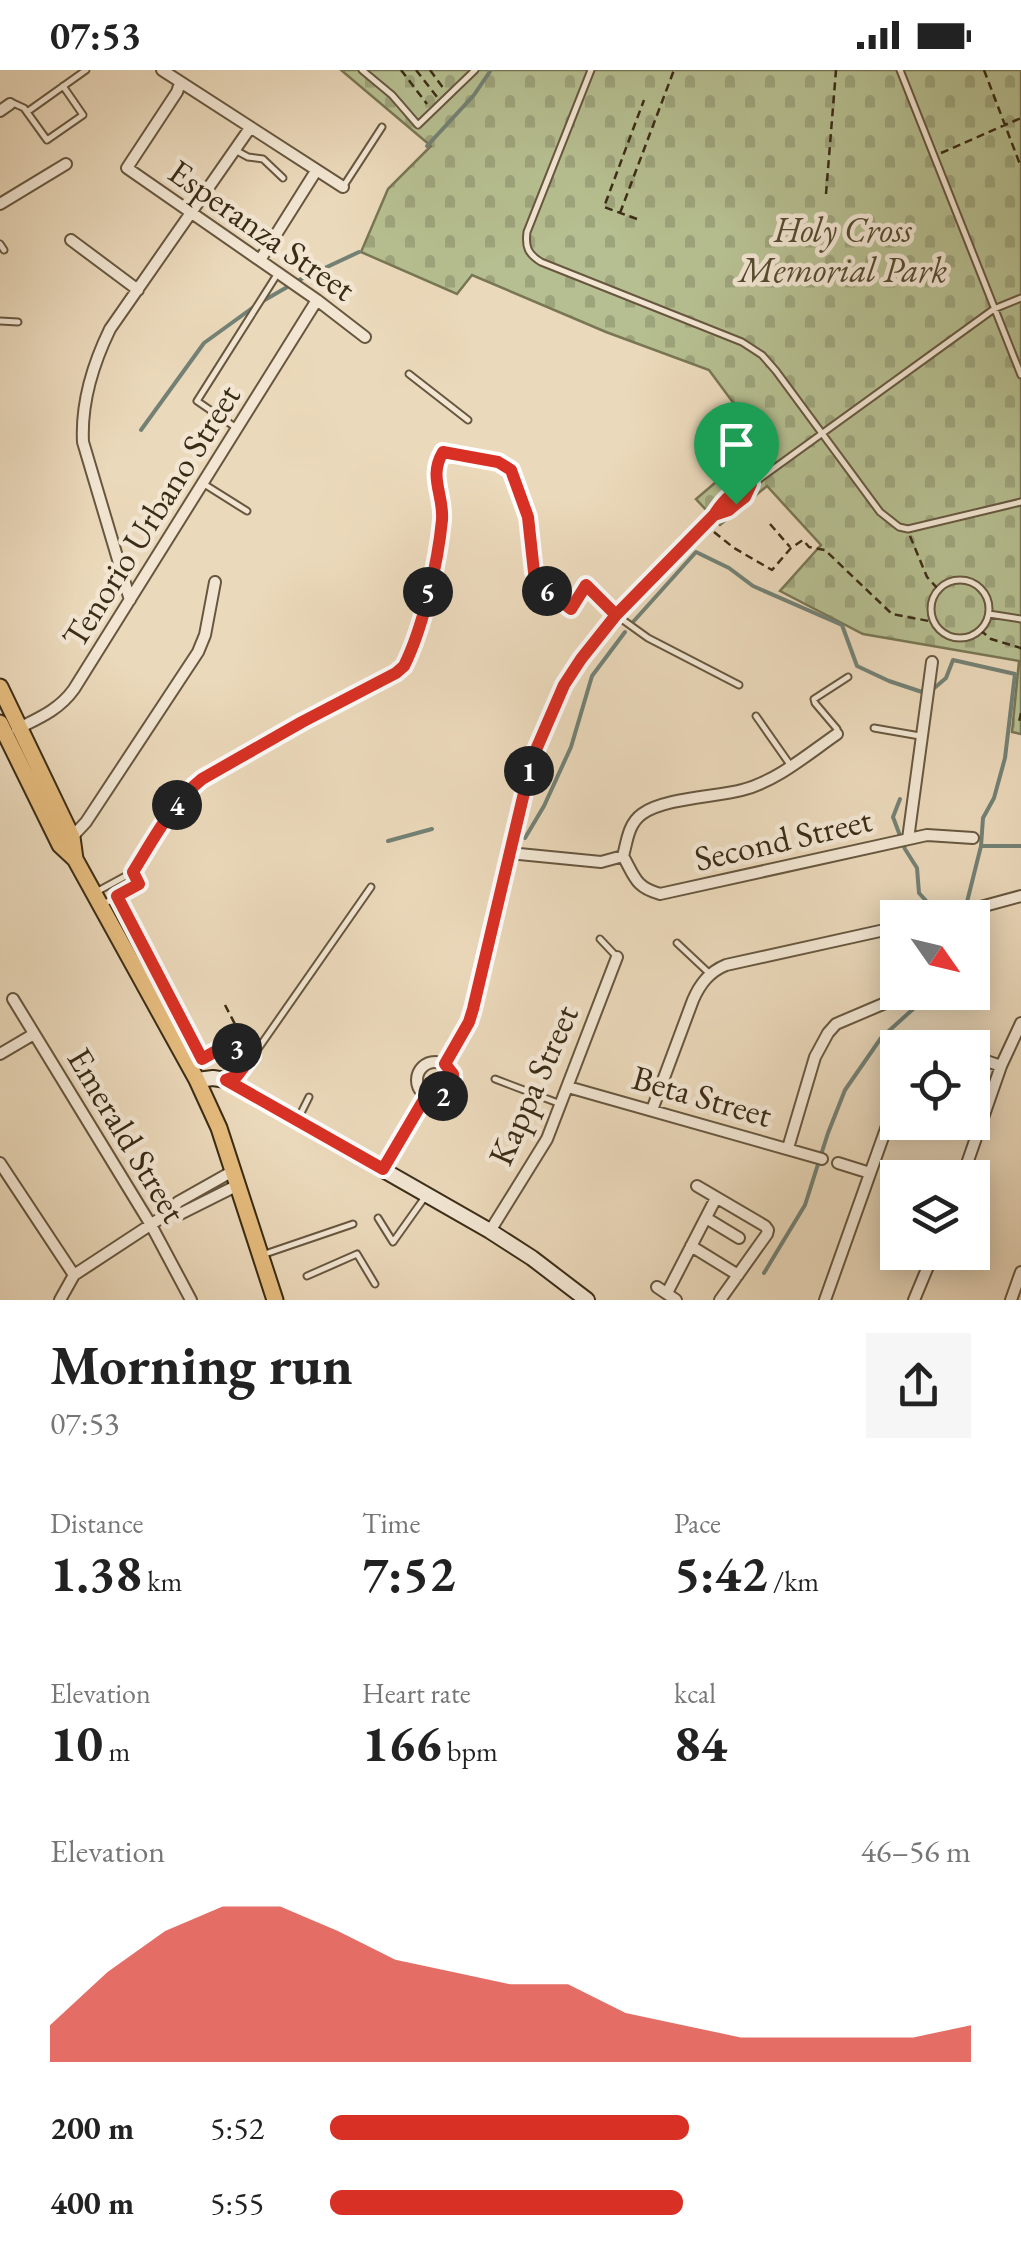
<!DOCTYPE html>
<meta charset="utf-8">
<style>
:root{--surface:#fff;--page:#f6f6f6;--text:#222;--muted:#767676;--accent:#d93025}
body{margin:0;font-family:"EB Garamond",serif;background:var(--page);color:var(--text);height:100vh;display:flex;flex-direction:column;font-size:38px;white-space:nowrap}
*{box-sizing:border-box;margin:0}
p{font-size:32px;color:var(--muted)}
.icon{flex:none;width:55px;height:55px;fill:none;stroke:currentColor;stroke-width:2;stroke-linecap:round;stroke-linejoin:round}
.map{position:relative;height:1230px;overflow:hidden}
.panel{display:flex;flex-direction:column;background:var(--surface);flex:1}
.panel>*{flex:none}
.needle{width:65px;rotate:124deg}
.controls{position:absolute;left:880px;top:830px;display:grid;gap:20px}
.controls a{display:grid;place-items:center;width:110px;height:110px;border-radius:0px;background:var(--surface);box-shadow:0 5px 25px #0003;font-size:50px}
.pin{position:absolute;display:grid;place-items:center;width:85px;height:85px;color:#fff;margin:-102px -42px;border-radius:50% 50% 50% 0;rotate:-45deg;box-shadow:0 0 10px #0007}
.pin .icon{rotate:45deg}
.km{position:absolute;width:50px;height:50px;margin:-25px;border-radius:50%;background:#222;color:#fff;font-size:28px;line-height:50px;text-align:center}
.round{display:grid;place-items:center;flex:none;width:105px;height:105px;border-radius:0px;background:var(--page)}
.summary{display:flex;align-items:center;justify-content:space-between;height:170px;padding:0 50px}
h1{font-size:55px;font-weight:700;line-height:75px}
.stats{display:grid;grid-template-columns:repeat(3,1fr);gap:15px;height:170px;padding:10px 50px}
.stats div{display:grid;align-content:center}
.stats b{font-size:50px;font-weight:700}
.stats small{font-size:28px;font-weight:400}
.stats p{font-size:28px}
.chart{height:280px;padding:20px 50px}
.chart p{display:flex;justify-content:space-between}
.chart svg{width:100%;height:180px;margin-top:10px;fill:var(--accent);opacity:.7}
ul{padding:0 50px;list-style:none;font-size:32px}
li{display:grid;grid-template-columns:160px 120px 1fr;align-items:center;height:75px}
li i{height:25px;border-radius:12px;background:var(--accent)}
.status{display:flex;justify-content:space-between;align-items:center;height:70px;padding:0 50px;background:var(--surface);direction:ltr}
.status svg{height:28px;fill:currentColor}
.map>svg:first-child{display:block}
.cemetery{fill:url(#cemetery-stones);stroke:#787654;stroke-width:2.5}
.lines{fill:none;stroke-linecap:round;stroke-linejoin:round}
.stream{stroke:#738175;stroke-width:4}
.lane-casing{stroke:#67573f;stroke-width:9}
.street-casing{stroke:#67573f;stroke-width:14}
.secondary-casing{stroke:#3b2c16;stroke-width:18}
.primary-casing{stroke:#3b2c16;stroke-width:19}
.path{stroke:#3b2c16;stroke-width:2.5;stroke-dasharray:8 5;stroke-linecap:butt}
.lane{stroke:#f2e6d3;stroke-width:5}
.street{stroke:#f2e6d3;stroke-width:10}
.secondary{stroke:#f2e6d3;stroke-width:14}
.primary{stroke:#e6bc7e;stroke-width:15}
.route-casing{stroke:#fff;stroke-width:20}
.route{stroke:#d93025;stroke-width:12}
.labels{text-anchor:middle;stroke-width:9;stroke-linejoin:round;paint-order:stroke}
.street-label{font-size:35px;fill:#3b2c16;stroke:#f2e6d3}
.park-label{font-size:35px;font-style:italic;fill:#54492f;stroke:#f2e6d3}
</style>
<div class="status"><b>07:53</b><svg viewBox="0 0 49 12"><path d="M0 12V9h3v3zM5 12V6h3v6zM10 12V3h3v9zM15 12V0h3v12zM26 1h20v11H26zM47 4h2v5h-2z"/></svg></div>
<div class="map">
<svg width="1021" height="1230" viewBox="0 0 1021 1230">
<defs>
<pattern id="cemetery-stones" width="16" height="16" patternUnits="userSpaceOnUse" patternTransform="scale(2.5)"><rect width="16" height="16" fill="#b6bf91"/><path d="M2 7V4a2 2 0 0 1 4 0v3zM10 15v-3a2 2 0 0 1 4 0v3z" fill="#9da47c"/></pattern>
</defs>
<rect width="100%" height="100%" fill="#ebd9bb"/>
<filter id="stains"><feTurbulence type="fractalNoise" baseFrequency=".002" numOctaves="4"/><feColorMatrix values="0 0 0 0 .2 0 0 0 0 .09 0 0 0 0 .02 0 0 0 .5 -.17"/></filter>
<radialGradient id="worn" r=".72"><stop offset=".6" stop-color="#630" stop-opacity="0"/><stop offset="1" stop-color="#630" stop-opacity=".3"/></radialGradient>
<path class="cemetery" d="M 341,0 L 1021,0 L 1021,664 L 1012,662 L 1019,591 L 863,564 L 780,521 L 821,475 L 767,416 L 720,455 L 696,429 L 716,412 L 707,387 L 746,350 L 709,300 L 606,262 L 472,205 L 457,224 L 361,182 L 388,119 L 431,76 Z"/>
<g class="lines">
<path class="stream" d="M 427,76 L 474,25 L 491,0
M 297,211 L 359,182
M 263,231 L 289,216
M 141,360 L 204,273 L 255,236
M 633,552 L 696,482 L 729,498 L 753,516 L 842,555 L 857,596 L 889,611 L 925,623
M 932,620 L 946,608 L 953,590 L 1015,604 L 1005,688 L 994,728 L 983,748 L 981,776 L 1021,776
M 900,729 L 893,747 L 905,779 L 917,798 L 919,823 L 938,844
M 525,768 L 544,736 L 571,677 L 592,606 L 625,562
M 388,771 L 432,759
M 963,848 L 981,776
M 764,1203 L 805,1135 L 828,1063 L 845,1020 L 881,968 L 932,922"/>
<g class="lane-casing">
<path id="lane" d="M 362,0 L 392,25 L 418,55 L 475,0
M 591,0 L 527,162 C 525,177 528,184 541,192 L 742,272 L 762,285 L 776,301 L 880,442 L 899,457 L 908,459 L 1021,432
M 900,0 L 1021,305
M 13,33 L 24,38 L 47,70 L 83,45 L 63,16
M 27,42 L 86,0
M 235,80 L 248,87 L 263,89 L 283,108
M 343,117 L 382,57
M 0,174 L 4,180
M 0,251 L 18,252
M 409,304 L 468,350
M 235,357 L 197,331 L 278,203
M 204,414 L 247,441
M 717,444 C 734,438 743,430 751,415
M 706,454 C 722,438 728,422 751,415 L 994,239 L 1021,228
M931 539a29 29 0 1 1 58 0a29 29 0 1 1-58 0Z
M 989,544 L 1021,549
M 756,646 L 791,696
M 874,658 L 920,666
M 837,664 L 837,659 L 815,633 L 814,629 L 848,607
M 98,821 L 133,802 L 167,749 L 193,717 L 202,709 L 242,684 L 396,603 L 404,595 C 422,558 438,492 442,450 C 443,424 428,407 443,381 L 499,392 L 511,400 L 528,447 L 534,502 L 547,520 L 571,539 L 586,515 L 616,545 L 648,568 L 739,615
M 102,835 L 139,814 L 133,802
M 600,869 L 617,887
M 677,873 L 710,904
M 233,1009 L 246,996 L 371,817
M 495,1009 L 558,1033
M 299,1047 L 309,1027
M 378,1148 L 393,1172 L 425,1127
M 262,1185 L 353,1154
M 307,1206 L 357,1184 L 375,1214"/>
</g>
<g class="street-casing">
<path id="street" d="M 162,0 L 343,117
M 180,13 L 177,22 L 127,98 L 317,230 L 365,267
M 0,41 L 10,34
M 0,134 L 66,94
M 71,170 L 138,220
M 260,190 L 316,101
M 130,530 L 83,372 C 81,333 93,294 110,259 L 250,58
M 17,659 C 39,648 59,640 74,619 L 317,230
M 72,767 L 86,752 L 198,582 L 205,565 L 215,512
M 908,769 L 932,592
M 509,783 L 601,792 L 623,786
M 623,786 C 635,807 635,817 660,824 L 927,765 L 973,768
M 623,786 C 627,772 628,754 642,744 C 664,728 715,727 742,720 C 777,711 808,684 837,664
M 940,848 L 1021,826
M 13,929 L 151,1155 L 191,1230
M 0,984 L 34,964
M 972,986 L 1001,996
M417 1010a18 18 0 1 1 36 0a18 18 0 1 1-36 0Z
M 445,994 L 469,952 L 473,939 L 533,689 L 564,615 L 581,589 L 616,545 L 706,454
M 568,1017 L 822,1089
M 652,1040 L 693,930 C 700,914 709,902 726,895 L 898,857
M 788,1078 L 815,987 L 828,963 L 836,954 L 890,931 L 902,922
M 0,1093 L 74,1205
M 838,1093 L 870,1103
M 383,1099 L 426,1026
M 962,1108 L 1001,996 L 1021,953
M 697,1116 L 765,1156 L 768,1160 L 767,1164 L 720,1230
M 170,1142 L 180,1144 L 238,1115
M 706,1148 L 739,1168
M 490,1161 L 547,1069 L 617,887
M 691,1176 L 738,1205
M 657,1217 L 676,1230
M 667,1223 L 716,1128
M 60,1230 L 74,1205 L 170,1142 L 178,1132 L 233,1101
M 825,1230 L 898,1025
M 914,1230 L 934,1182
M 1011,1230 L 1021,1202"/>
</g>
<g class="secondary-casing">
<path id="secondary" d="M 197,1010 L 213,1008 L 226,1010 L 490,1161 L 532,1188 L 587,1230"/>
</g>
<g class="primary-casing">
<path id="primary" d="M 0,617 L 72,767 L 75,789
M 0,653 L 60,775 L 75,789 L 197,1010 L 219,1058 L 275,1230"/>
</g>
<path class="path" d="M 401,0 L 427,34
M 416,0 L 437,27
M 430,0 L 444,19
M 984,0 L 1021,97
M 941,83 L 1021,48
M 826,124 L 836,0
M 620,143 L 674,0
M 637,149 L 604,137 L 644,30
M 770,454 L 790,477
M 714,462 L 734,478 L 772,500 L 791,478 L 803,470 L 809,477 L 825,480 L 892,544 L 934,552
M 910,466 L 927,507 L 939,520
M 980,560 L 991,569 L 1021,578 L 1021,581
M 1021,643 L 1019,652 L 1021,652
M 120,832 L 202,989 L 223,977 L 227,983 L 245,973
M 225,935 L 249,981"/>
<use href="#lane" class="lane"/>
<use href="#street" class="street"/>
<use href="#secondary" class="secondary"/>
<use href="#primary" class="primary"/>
</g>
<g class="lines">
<g class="route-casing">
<path id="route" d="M 736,434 L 729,440 L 714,445 L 616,545 L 581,589 L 564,615 L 532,689 L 473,939 L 469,952 L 445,994 L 453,1004 C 455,1021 443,1033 426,1026 L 383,1099 L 226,1010 L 237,1006 L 252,986 L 244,974 L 227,984 L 223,977 L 202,989 L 117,826 L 139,814 L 133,802 C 153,770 172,733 202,709 L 302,652 L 396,603 L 404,596 C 423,558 438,492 442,450 C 444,424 428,407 443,382 L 498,392 L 511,400 L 528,447 L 534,502 L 546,520 L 571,539 L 586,515 L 616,545 L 714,445 C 724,429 734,420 751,414 L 745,427 L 736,434"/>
</g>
<use href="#route" class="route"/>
</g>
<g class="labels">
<g class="street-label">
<text transform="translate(262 160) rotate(35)" y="12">Esperanza Street</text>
<text transform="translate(151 446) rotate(-58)" y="12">Tenorio Urbano Street</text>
<text transform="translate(783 769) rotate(-13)" y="12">Second Street</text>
<text transform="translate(533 1015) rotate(-66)" y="12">Kappa Street</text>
<text transform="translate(702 1026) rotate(16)" y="12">Beta Street</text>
<text transform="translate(127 1065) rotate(59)" y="12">Emerald Street</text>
</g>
<g class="park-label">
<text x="843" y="172">Holy Cross<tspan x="843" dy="40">Memorial Park</tspan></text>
</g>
</g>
<rect width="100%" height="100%" filter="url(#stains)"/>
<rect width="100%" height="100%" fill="url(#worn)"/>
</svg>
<div class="controls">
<a><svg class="needle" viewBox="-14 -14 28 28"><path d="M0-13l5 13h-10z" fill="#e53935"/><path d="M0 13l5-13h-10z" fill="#767676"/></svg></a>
<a><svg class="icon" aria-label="locate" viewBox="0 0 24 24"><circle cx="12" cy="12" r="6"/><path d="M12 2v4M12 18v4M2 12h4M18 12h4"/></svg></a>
<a><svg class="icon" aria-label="layers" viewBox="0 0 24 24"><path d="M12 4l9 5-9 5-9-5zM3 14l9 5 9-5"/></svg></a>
</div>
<div class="pin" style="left:736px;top:434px;background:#1e9e55"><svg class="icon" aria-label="arrive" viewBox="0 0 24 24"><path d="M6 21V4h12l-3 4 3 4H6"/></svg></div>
<b class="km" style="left:529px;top:701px">1</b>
<b class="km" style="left:443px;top:1026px">2</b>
<b class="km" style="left:237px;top:978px">3</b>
<b class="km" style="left:177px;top:735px">4</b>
<b class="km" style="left:428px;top:522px">5</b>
<b class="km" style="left:547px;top:521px">6</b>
</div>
<section class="panel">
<div class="summary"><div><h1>Morning run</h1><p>07:53</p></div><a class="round"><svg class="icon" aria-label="share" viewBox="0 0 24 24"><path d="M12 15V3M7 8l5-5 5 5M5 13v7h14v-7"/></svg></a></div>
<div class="stats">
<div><p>Distance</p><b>1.38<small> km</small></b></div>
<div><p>Time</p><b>7:52</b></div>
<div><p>Pace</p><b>5:42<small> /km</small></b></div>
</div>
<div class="stats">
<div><p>Elevation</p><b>10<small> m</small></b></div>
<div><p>Heart rate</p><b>166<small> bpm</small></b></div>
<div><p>kcal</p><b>84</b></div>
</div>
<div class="chart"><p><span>Elevation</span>46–56 m</p>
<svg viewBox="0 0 160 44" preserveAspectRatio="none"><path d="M0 44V35L10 22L20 12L30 6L40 6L50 12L60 19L70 22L80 25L90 25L100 32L110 35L120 38L130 38L140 38L150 38L160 35V44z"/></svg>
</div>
<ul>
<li><b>200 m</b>5:52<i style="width:56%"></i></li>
<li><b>400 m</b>5:55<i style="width:55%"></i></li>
</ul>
</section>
